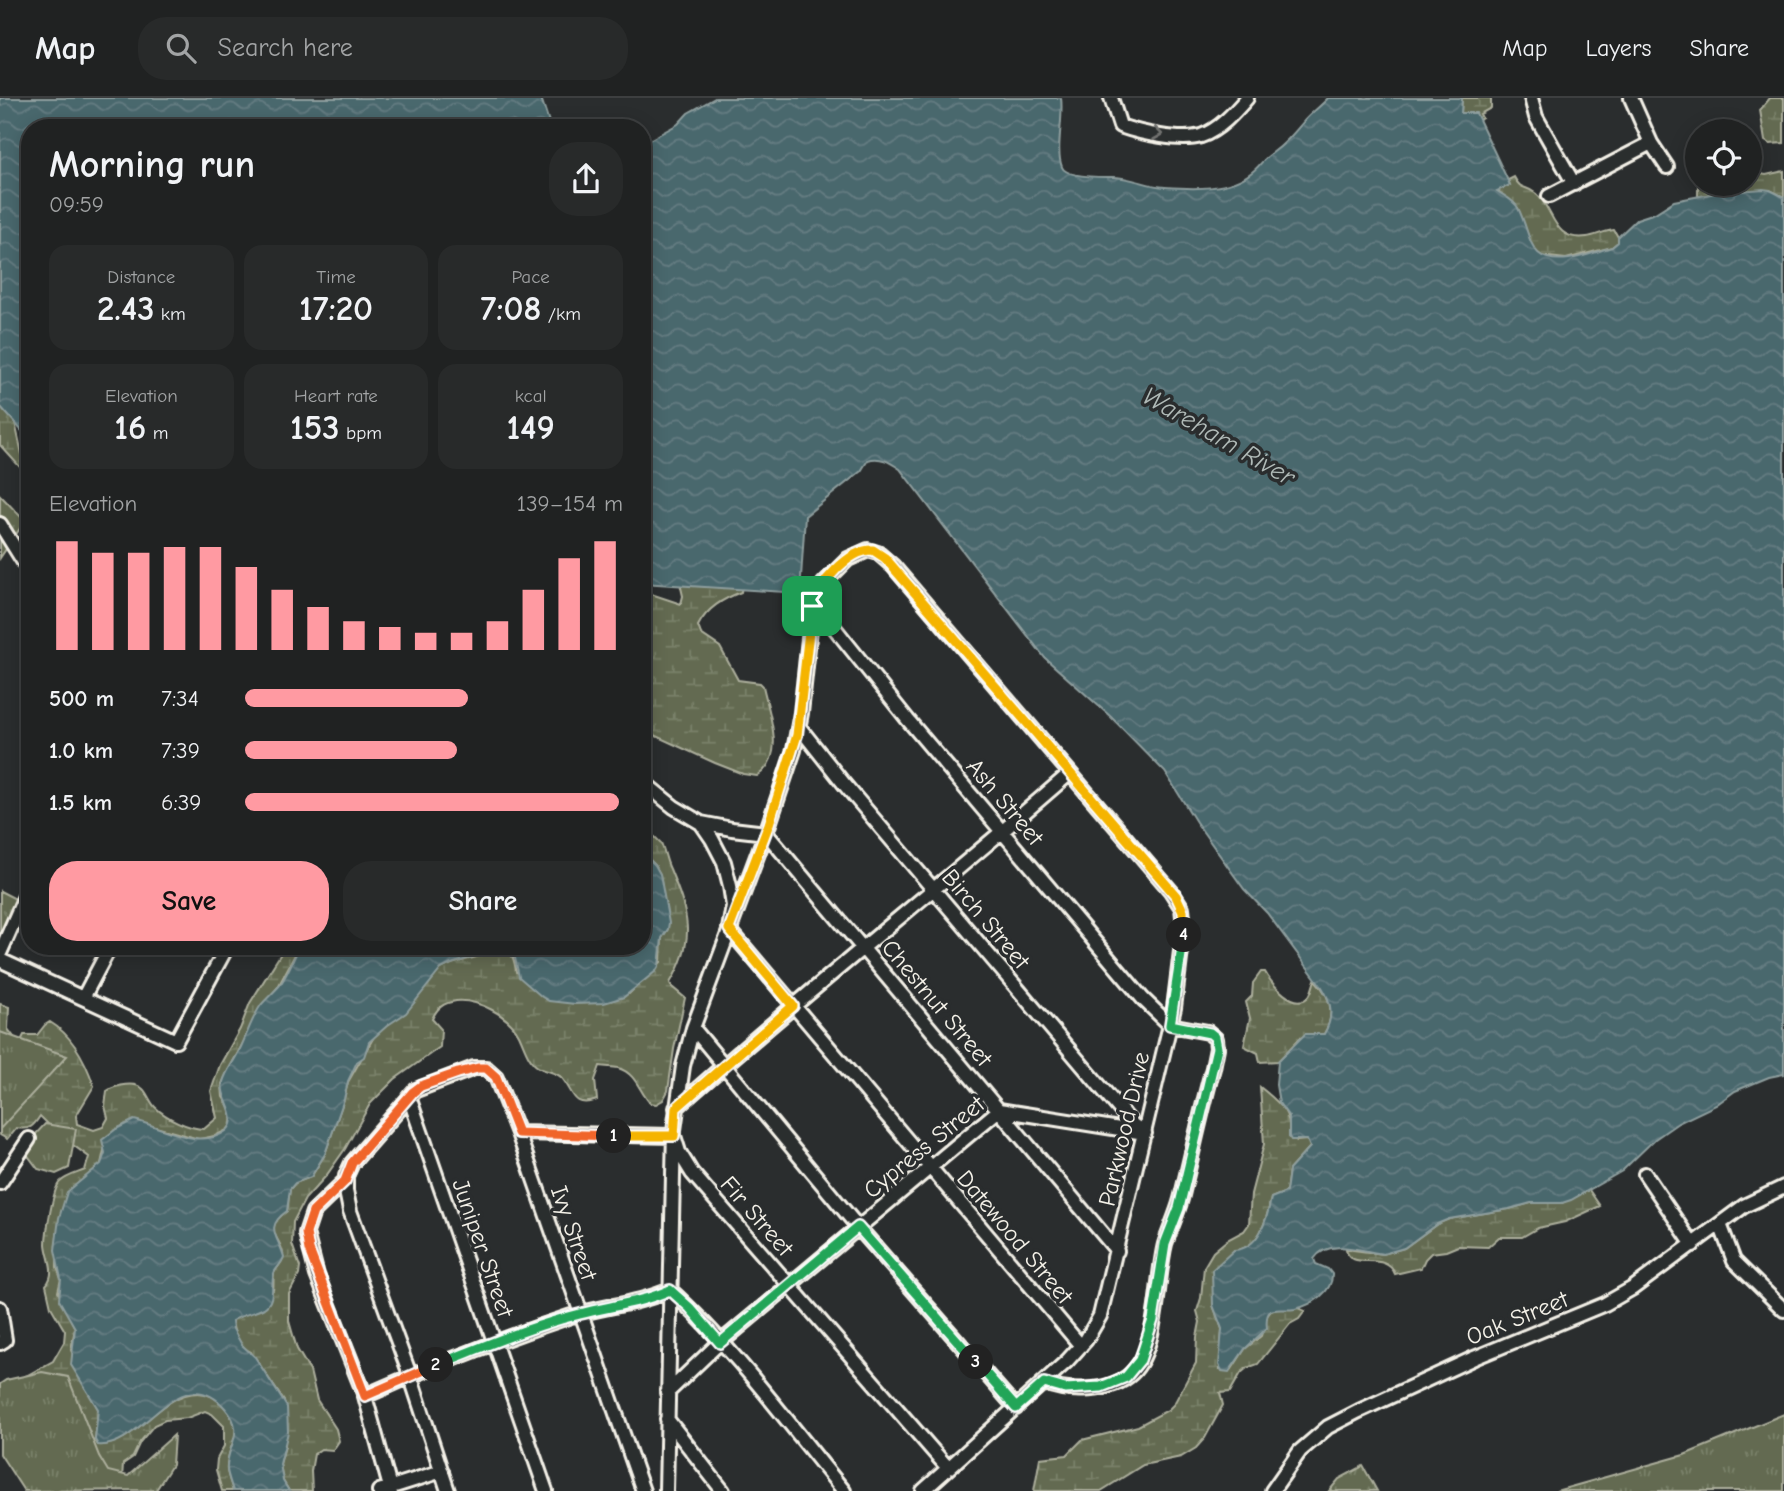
<!DOCTYPE html>
<meta charset="utf-8">
<style>
:root{--surface:#202222;--page:#282a2a;--text:#f1f3f6;--muted:#a2a4a5;--line:#3d3f40;--accent:#ff9aa2}
body{margin:0;font-family:"Comic Neue",sans-serif;background:var(--page);color:var(--text);height:100vh;display:flex;flex-direction:column;font-size:26px;white-space:nowrap}
*{box-sizing:border-box;margin:0}
p{font-size:23px;color:var(--muted)}
.icon{flex:none;width:38px;height:38px;fill:none;stroke:currentColor;stroke-width:2;stroke-linecap:round;stroke-linejoin:round}
.map{position:relative;flex:1;overflow:hidden}
.side{position:absolute;left:21px;top:21px;width:630px;height:836px;display:flex;flex-direction:column;background:var(--surface);border-radius:28px;box-shadow:0 4px 18px #0003,0 0 0 2px var(--line)}
.side>*{flex:none}
.fabs{position:absolute;left:1685px;top:21px;display:grid;gap:14px}
.fabs a{display:grid;place-items:center;width:77px;height:77px;border-radius:50%;background:var(--surface);box-shadow:0 4px 18px #0003,0 0 0 2px var(--line);font-size:35px}
.pin{position:absolute;display:grid;place-items:center;width:60px;height:60px;color:#fff;margin:-30px;border-radius:14px;box-shadow:0 4px 10px #0006}
.km{position:absolute;width:35px;height:35px;margin:-18px;border-radius:50%;background:#222;color:#fff;font-size:19px;line-height:35px;text-align:center}
.round{display:grid;place-items:center;flex:none;width:74px;height:74px;border-radius:28px;background:var(--page)}
.headline{display:flex;align-items:center;justify-content:space-between;height:119px;padding:0 28px}
h1{font-size:38px;font-weight:800;line-height:52px}
.stats{display:grid;grid-template-columns:repeat(3,1fr);gap:10px;height:119px;padding:7px 28px}
.stats div{display:grid;align-content:center;border-radius:18px;background:var(--page);text-align:center}
.stats b{font-size:35px;font-weight:800}
.stats small{font-size:19px;font-weight:400}
.stats p{font-size:19px}
.chart{height:196px;padding:14px 28px}
.chart p{display:flex;justify-content:space-between}
.chart svg{width:100%;height:126px;margin-top:7px;stroke:var(--accent);stroke-width:6}
.button{display:flex;gap:14px;margin-top:auto;padding:14px 28px}
.button a{flex:1;height:80px;border-radius:28px;background:var(--accent);color:#111;font-size:28px;font-weight:800;line-height:80px;text-align:center}
.button a+a{background:var(--page);color:var(--text)}
ul{padding:0 28px;list-style:none;font-size:23px}
li{display:grid;grid-template-columns:112px 84px 1fr;align-items:center;height:52px}
li i{height:18px;border-radius:9px;background:var(--accent)}
header{display:flex;align-items:center;gap:42px;box-sizing:border-box;height:98px;padding:0 35px;background:var(--surface);border-bottom:2px solid var(--line)}
header strong{font-size:33px}
nav{display:flex;gap:38px;margin-inline-start:auto;font-size:24px}
.search{width:490px;height:63px;background:var(--page);display:flex;align-items:center;gap:18px;box-sizing:border-box;padding:0 24px;border-radius:28px;color:var(--muted);font-size:26px}
.map>svg:first-child{display:block}
.wetland{fill:url(#wetland-marsh);stroke:#acae9c;stroke-width:2}
.park{fill:url(#park-tufts);stroke:#acae9c;stroke-width:2}
.water{fill:url(#water-waves);stroke:#8e9e9e;stroke-width:2}
.lines{fill:none;stroke-linecap:round;stroke-linejoin:round}
.minor-casing{stroke:#f4f1e8;stroke-width:18}
.minor{stroke:#2a2d2e;stroke-width:12}
.oneway{stroke:#71726f}
.split-1-casing{stroke:#fff;stroke-width:14}
.split-2-casing{stroke:#fff;stroke-width:14}
.split-3-casing{stroke:#fff;stroke-width:14}
.split-4-casing{stroke:#fff;stroke-width:14}
.split-5-casing{stroke:#fff;stroke-width:14}
.split-1{stroke:#f5b400;stroke-width:9}
.split-2{stroke:#f0652b;stroke-width:9}
.split-3{stroke:#22a559;stroke-width:9}
.split-4{stroke:#22a559;stroke-width:9}
.split-5{stroke:#f5b400;stroke-width:9}
.labels{text-anchor:middle;stroke-width:7;stroke-linejoin:round;paint-order:stroke}
.street-label{font-size:24px;fill:#f4f1e8;stroke:#2a2d2e}
.water-label{font-size:26px;font-style:italic;fill:#b0bab7;stroke:#2a2d2e}
</style>
<header>
<strong>Map</strong>
<div class="search"><svg class="icon" aria-label="search" viewBox="0 0 24 24"><circle cx="10" cy="10" r="6"/><path d="M15 15l6 6"/></svg>Search here</div>
<nav><a>Map</a><a>Layers</a><a>Share</a></nav>
</header>
<div class="map">
<svg width="1784" height="1393" viewBox="0 0 1784 1393">
<defs>
<pattern id="wetland-marsh" width="20" height="14" patternUnits="userSpaceOnUse" patternTransform="scale(1.75)"><rect width="20" height="14" fill="#636b51"/><path d="M1 5h8M5 5V1M11 12h8M15 12V8" fill="none" stroke="#7a816a"/></pattern>
<pattern id="park-tufts" width="24" height="20" patternUnits="userSpaceOnUse" patternTransform="scale(1.75)"><rect width="24" height="20" fill="#636b51"/><path d="M3 7l-1-3M5 7V3M7 7l1-3M15 17l-1-3M17 17v-4M19 17l1-3" fill="none" stroke="#7a816a"/></pattern>
<pattern id="water-waves" width="16" height="10" patternUnits="userSpaceOnUse" patternTransform="scale(1.75)"><rect width="16" height="10" fill="#4a676d"/><path d="M0 5q4-4 8 0t8 0" fill="none" stroke="#657d82"/></pattern>
</defs>
<rect width="100%" height="100%" fill="#2a2d2e"/>
<filter id="ink" filterUnits="userSpaceOnUse"><feTurbulence type="fractalNoise" baseFrequency=".0143" numOctaves="2"/><feDisplacementMap in="SourceGraphic" scale="14" xChannelSelector="R" yChannelSelector="G"/><feConvolveMatrix kernelMatrix="1 2 1 2 8 2 1 2 1" color-interpolation-filters="sRGB"/></filter>
<g filter="url(#ink)">
<path class="wetland" d="M 1462,0 L 1491,0 L 1491,10 L 1480,16 L 1482,20 L 1477,23 L 1461,15 Z
M 1770,0 L 1784,0 L 1784,45 L 1770,46 L 1765,43 L 1760,12 Z
M 1784,73 L 1784,99 L 1770,92 L 1716,95 L 1698,99 L 1698,86 L 1750,86 L 1750,74 L 1766,77 Z
M 1514,79 C 1521,93 1525,87 1535,95 C 1555,110 1551,144 1587,139 C 1595,138 1604,133 1614,132 L 1618,139 L 1618,144 L 1612,149 L 1566,161 L 1540,158 L 1533,151 L 1518,110 L 1497,92 L 1510,87 L 1508,82 Z
M 0,209 L 10,302 L 22,356 L 30,367 L 30,388 L 21,370 L 0,347 Z
M 744,477 L 741,494 C 723,501 707,510 698,528 L 701,536 L 720,549 L 738,582 L 760,585 L 763,588 C 769,616 787,659 757,678 L 743,676 L 715,665 L 647,634 L 642,629 L 642,493 L 681,506 L 683,498 L 680,485 Z
M 642,733 L 655,739 L 661,745 C 665,754 666,763 670,771 C 688,815 697,841 670,885 L 672,889 L 685,900 L 674,951 L 668,993 L 663,1002 L 656,1006 L 650,1005 C 638,992 637,976 618,970 C 613,969 606,969 600,968 L 595,982 L 597,1002 C 572,1011 574,994 562,980 C 556,973 545,974 538,969 C 528,963 524,947 519,937 C 509,917 477,901 456,903 C 443,905 437,910 432,921 L 441,931 L 440,949 L 395,981 L 370,1006 L 345,1051 L 326,1078 L 305,1101 L 293,1124 L 292,1146 L 300,1169 L 299,1177 L 289,1196 L 289,1223 L 297,1251 L 310,1273 L 317,1302 L 336,1331 L 339,1343 L 333,1352 L 321,1351 L 314,1356 L 311,1373 L 312,1393 L 289,1393 L 283,1383 L 280,1366 L 285,1348 L 284,1303 L 251,1254 C 239,1250 233,1234 232,1222 L 243,1216 L 249,1215 L 273,1192 C 274,1187 273,1179 274,1175 C 277,1168 284,1165 283,1156 C 281,1138 260,1133 287,1113 L 290,1091 L 295,1085 L 311,1079 L 325,1056 L 344,1001 L 348,984 L 375,937 L 441,871 C 451,865 461,863 473,860 C 495,854 512,838 516,874 L 629,896 L 661,864 L 662,840 L 668,831 L 660,776 L 655,767 L 642,754 Z
M 285,849 L 299,849 L 278,889 L 257,915 L 249,934 L 227,975 L 222,986 L 223,999 L 232,1013 L 231,1027 L 227,1032 L 215,1038 L 199,1041 L 134,1023 L 116,1031 L 107,1039 L 101,1066 L 67,1095 L 57,1139 L 57,1169 L 61,1181 L 58,1194 L 75,1230 L 71,1252 L 98,1311 L 95,1342 L 98,1347 C 135,1349 159,1295 198,1295 C 207,1295 215,1299 222,1306 C 251,1337 225,1344 227,1372 C 228,1379 231,1386 233,1393 L 222,1393 L 216,1372 L 217,1361 L 224,1348 L 224,1328 L 212,1316 L 205,1313 L 187,1320 L 165,1322 L 154,1327 L 140,1344 L 133,1359 L 123,1366 L 122,1381 L 0,1319 L 26,1278 L 53,1263 L 64,1244 L 65,1233 L 51,1209 L 46,1187 C 57,1175 47,1160 46,1146 C 46,1135 53,1090 60,1084 C 66,1078 78,1075 85,1072 L 89,1059 L 58,1036 L 40,1018 C 33,1029 30,1032 16,1030 L 7,1041 L 0,1037 L 0,906 L 9,909 L 8,931 L 17,943 L 21,943 L 24,937 L 37,937 L 45,927 L 50,924 C 72,937 86,964 94,988 L 76,1018 L 77,1026 L 94,1032 L 103,1029 L 108,1020 L 105,1008 L 107,993 C 116,987 135,983 143,991 C 148,996 150,1004 155,1009 C 166,1020 189,1031 204,1031 L 217,1020 L 211,993 L 220,967 L 240,931 L 250,905 Z
M 1261,874 L 1265,874 C 1271,885 1295,914 1309,898 C 1312,894 1313,887 1315,882 C 1331,898 1336,916 1324,936 L 1300,940 L 1278,963 L 1260,964 L 1258,955 L 1244,948 L 1250,920 L 1246,904 L 1252,898 L 1253,885 Z
M 1260,989 C 1279,1005 1292,1013 1289,1039 L 1297,1043 L 1307,1042 L 1310,1044 L 1310,1049 L 1289,1072 L 1286,1094 L 1271,1100 C 1267,1122 1259,1151 1234,1152 L 1213,1193 L 1213,1207 L 1222,1231 L 1220,1271 L 1232,1271 L 1245,1251 L 1261,1238 L 1267,1218 L 1271,1213 L 1278,1210 L 1298,1210 L 1305,1213 L 1299,1221 L 1290,1226 L 1258,1266 L 1247,1270 L 1241,1275 L 1230,1294 L 1220,1295 L 1223,1307 L 1205,1340 L 1196,1350 L 1181,1359 L 1143,1367 L 1101,1393 L 1034,1393 L 1040,1360 L 1067,1357 L 1082,1342 L 1138,1328 L 1168,1312 L 1174,1306 L 1196,1265 L 1197,1239 L 1200,1224 L 1197,1213 L 1201,1200 L 1204,1169 L 1213,1154 L 1227,1142 L 1244,1133 L 1249,1126 L 1251,1096 L 1264,1046 Z
M 1589,1092 L 1600,1108 L 1565,1124 L 1538,1130 L 1522,1139 L 1499,1139 L 1488,1149 L 1458,1148 L 1446,1153 L 1431,1155 L 1425,1161 L 1421,1170 L 1395,1176 C 1385,1152 1350,1174 1346,1151 L 1383,1156 L 1404,1150 L 1437,1126 L 1449,1121 L 1509,1111 L 1531,1105 L 1562,1105 Z"/>
<path class="park" d="M 0,397 L 25,423 L 0,460 Z
M 0,793 L 29,808 L 8,853 L 0,849 Z
M 0,934 L 67,958 L 0,1031 Z
M 45,1026 L 76,1031 L 69,1070 L 56,1076 L 38,1071 L 29,1059 L 22,1056 L 32,1040 Z
M 42,1274 L 68,1279 L 99,1358 L 108,1373 L 128,1378 L 174,1337 L 172,1367 L 156,1392 L 24,1393 L 0,1356 L 0,1286 L 6,1282 Z
M 1784,1316 L 1784,1393 L 1556,1393 L 1684,1357 Z
M 1363,1368 L 1377,1393 L 1329,1393 L 1339,1381 Z"/>
<path class="water" d="M 0,0 L 541,0 L 551,30 L 30,30 L 30,342 L 0,308 Z
M 1061,0 C 1064,19 1055,52 1062,69 C 1066,80 1102,79 1112,79 C 1131,79 1147,88 1165,89 C 1193,91 1229,93 1252,74 C 1259,69 1264,60 1271,56 C 1285,46 1294,35 1305,22 C 1312,14 1321,8 1328,0 L 1462,0 L 1461,15 L 1476,15 L 1510,87 L 1497,93 C 1504,98 1514,102 1518,110 C 1533,139 1526,166 1569,161 C 1584,159 1598,153 1612,149 L 1618,144 L 1618,139 L 1637,121 L 1655,115 L 1674,103 L 1716,95 L 1763,91 L 1770,92 L 1784,99 L 1784,976 L 1769,979 L 1735,993 L 1716,1007 L 1678,1025 L 1655,1041 L 1622,1073 L 1571,1102 L 1562,1105 L 1531,1105 L 1509,1111 L 1449,1121 L 1437,1126 L 1404,1150 L 1383,1156 C 1361,1153 1328,1140 1314,1161 L 1316,1166 L 1328,1171 L 1332,1176 C 1333,1194 1312,1207 1295,1211 C 1279,1214 1264,1204 1267,1230 L 1245,1251 L 1229,1274 L 1222,1273 L 1219,1267 L 1222,1231 L 1213,1207 L 1212,1172 L 1234,1152 C 1259,1151 1267,1122 1271,1100 L 1286,1094 L 1289,1072 L 1310,1049 L 1307,1042 L 1291,1042 L 1289,1039 L 1289,1019 L 1279,1005 L 1276,987 L 1278,963 L 1305,936 L 1324,936 C 1334,919 1332,905 1322,889 L 1267,815 L 1244,791 L 1196,724 L 1165,674 L 1111,619 L 1045,560 L 900,371 C 890,364 880,358 868,362 L 861,373 L 805,418 L 800,495 L 642,485 L 642,46 L 678,26 L 688,15 L 715,0 Z
M 642,754 L 655,767 L 660,776 L 669,825 L 668,831 L 662,840 L 659,868 L 656,873 L 624,899 L 604,905 L 575,906 L 549,903 L 542,899 L 519,879 L 515,860 L 501,850 L 451,866 L 441,871 L 406,915 L 388,927 L 369,944 L 364,959 L 357,964 L 348,983 L 344,1001 L 325,1056 L 311,1079 L 295,1085 L 290,1091 L 287,1113 C 263,1130 279,1139 284,1159 C 282,1165 278,1168 275,1173 C 269,1184 277,1202 264,1210 C 253,1216 242,1216 232,1223 L 233,1231 L 242,1247 L 255,1259 L 287,1309 L 288,1334 L 280,1366 L 283,1383 L 289,1393 L 233,1393 C 231,1386 228,1379 227,1372 C 225,1347 248,1337 225,1310 C 179,1258 142,1352 98,1347 L 95,1342 L 98,1311 L 71,1267 L 75,1230 L 59,1202 L 61,1181 L 55,1152 L 59,1120 L 67,1094 L 101,1066 L 105,1055 L 102,1042 L 116,1031 L 134,1022 C 161,1028 200,1053 226,1033 C 242,1020 219,1001 223,984 C 226,973 233,965 238,955 C 246,940 251,921 261,907 C 267,900 274,894 280,887 C 288,875 293,862 299,849 L 642,849 Z"/>
<g class="lines">
<g class="minor-casing">
<path id="minor" d="M 1111,0 L 1120,28 C 1140,35 1180,44 1201,38 C 1219,32 1235,14 1247,0
M 1531,0 L 1536,19 L 1574,86
M 1631,0 L 1651,45
M 1549,98 L 1651,45 L 1667,69
M 0,426 L 30,474
M 813,503 L 908,622 L 1143,901 L 1170,927 L 1208,934 L 1216,941 L 1217,950 L 1213,970 C 1201,1013 1192,1057 1181,1101 C 1177,1116 1170,1131 1165,1146 C 1156,1181 1159,1249 1132,1275 C 1111,1295 1069,1295 1044,1285
M 799,629 L 845,687 L 1133,1027 L 1142,1033
M 642,683 L 674,709 L 701,725 L 712,741 L 724,764 L 730,788 L 733,808 L 729,831 L 1081,1248
M 701,725 L 732,731 L 766,735 L 1117,1153
M 0,855 L 30,787
M 0,862 L 176,943 L 227,849
M 83,900 L 110,849
M 693,930 L 858,1129 L 1016,1310
M 409,999 L 546,1393
M 676,1010 C 804,895 940,789 1070,675
M 518,1035 L 674,1038 L 679,1054 L 692,1075 L 948,1370
M 1645,1076 L 1693,1147
M 345,1083 L 313,1114 L 306,1135 L 317,1177 L 365,1298 L 391,1393
M 0,1085 L 29,1041
M 1720,1126 L 1734,1163 L 1784,1212
M 0,1210 L 5,1242 L 0,1245
M 667,1295 L 714,1250 L 999,1012 L 1145,1035
M 365,1298 C 432,1268 501,1241 571,1218 C 604,1208 638,1206 670,1192 C 734,1250 789,1326 844,1393
M 667,1321 L 723,1393
M 379,1393 L 442,1373
M 448,1393 L 410,1277 L 350,1113 L 346,1093 L 346,1078 L 352,1065 L 416,992 L 474,970 L 486,970 L 496,979 L 518,1035 L 643,1393
M 666,1393 L 674,1032 L 683,968 L 693,930 L 769,726 L 794,652 L 801,615 L 813,503 L 824,485 L 848,461 L 868,452 L 878,455 L 893,468 L 1171,793 L 1182,810 L 1184,828 L 1174,910 L 1100,1218 L 1086,1242 L 1067,1263 L 923,1393
M 1272,1393 L 1300,1353 L 1328,1329 L 1359,1313 L 1474,1260 L 1605,1206 L 1633,1190 L 1744,1108 L 1784,1089"/>
</g>
<use href="#minor" class="minor"/>
</g>
<defs><path id="oneway-chevron" d="M-2-3.5L2.5 0L-2 3.5" fill="none" stroke-width="1.6" stroke-linecap="round" stroke-linejoin="round" transform="scale(1.75)"/></defs>
<use class="oneway" href="#oneway-chevron" transform="translate(1158 36) rotate(8)"/>
</g>
<g class="lines" filter="url(#ink)">
<g class="split-1-casing">
<path id="split-1" d="M 614,1038 L 674,1038 L 676,1010 L 793,908 L 729,831 L 769,726 L 797,637 L 812,508"/>
</g>
<g class="split-2-casing">
<path id="split-2" d="M 436,1267 L 365,1298 L 309,1152 L 306,1135 L 313,1114 L 345,1083 L 352,1065 L 413,994 L 421,988 L 458,975 L 478,970 L 486,970 L 496,979 L 518,1035 L 614,1038"/>
</g>
<g class="split-3-casing">
<path id="split-3" d="M 436,1267 C 483,1249 531,1228 580,1216 C 610,1208 641,1205 670,1192 L 690,1210 L 720,1245 L 858,1129 L 976,1264"/>
</g>
<g class="split-4-casing">
<path id="split-4" d="M 976,1264 L 1016,1310 L 1044,1285 L 1065,1291 L 1101,1289 L 1126,1279 L 1140,1262 L 1153,1222 L 1165,1146 L 1179,1110 L 1217,950 L 1215,939 L 1210,935 L 1170,927 L 1184,837"/>
</g>
<g class="split-5-casing">
<path id="split-5" d="M 812,508 C 818,487 849,451 873,452 L 885,460 L 1176,798 L 1183,813 L 1184,837"/>
</g>
<use href="#split-1" class="split-1"/>
<use href="#split-2" class="split-2"/>
<use href="#split-3" class="split-3"/>
<use href="#split-4" class="split-4"/>
<use href="#split-5" class="split-5"/>
</g>
<g class="labels">
<g class="street-label">
<text transform="translate(1005 704) rotate(50)" y="8">Ash Street</text>
<text transform="translate(986 821) rotate(50)" y="8">Birch Street</text>
<text transform="translate(937 905) rotate(50)" y="8">Chestnut Street</text>
<text transform="translate(1124 1031) rotate(-77)" y="8">Parkwood Drive</text>
<text transform="translate(924 1049) rotate(-39)" y="8">Cypress Street</text>
<text transform="translate(757 1118) rotate(49)" y="8">Fir Street</text>
<text transform="translate(574 1135) rotate(71)" y="8">Ivy Street</text>
<text transform="translate(1015 1139) rotate(50)" y="8">Datewood Street</text>
<text transform="translate(483 1150) rotate(71)" y="8">Juniper Street</text>
<text transform="translate(1517 1220) rotate(-22)" y="8">Oak Street</text>
</g>
<g class="water-label">
<text transform="translate(1219 338) rotate(30)" y="9">Wareham River</text>
</g>
</g>
</svg>
<div class="fabs">
<a><svg class="icon" aria-label="locate" viewBox="0 0 24 24"><circle cx="12" cy="12" r="6"/><path d="M12 2v4M12 18v4M2 12h4M18 12h4"/></svg></a>
</div>
<div class="pin" style="left:812px;top:508px;background:#1e9e55"><svg class="icon" aria-label="arrive" viewBox="0 0 24 24"><path d="M6 21V4h12l-3 4 3 4H6"/></svg></div>
<b class="km" style="left:614px;top:1038px">1</b>
<b class="km" style="left:436px;top:1267px">2</b>
<b class="km" style="left:976px;top:1264px">3</b>
<b class="km" style="left:1184px;top:837px">4</b>
<section class="side">
<div class="headline"><div><h1>Morning run</h1><p>09:59</p></div><a class="round"><svg class="icon" aria-label="share" viewBox="0 0 24 24"><path d="M12 15V3M7 8l5-5 5 5M5 13v7h14v-7"/></svg></a></div>
<div class="stats">
<div><p>Distance</p><b>2.43<small> km</small></b></div>
<div><p>Time</p><b>17:20</b></div>
<div><p>Pace</p><b>7:08<small> /km</small></b></div>
</div>
<div class="stats">
<div><p>Elevation</p><b>16<small> m</small></b></div>
<div><p>Heart rate</p><b>153<small> bpm</small></b></div>
<div><p>kcal</p><b>149</b></div>
</div>
<div class="chart"><p><span>Elevation</span>139–154 m</p>
<svg viewBox="0 0 160 44" preserveAspectRatio="none"><path d="M5 44V6M15 44V10M25 44V10M35 44V8M45 44V8M55 44V15M65 44V23M75 44V29M85 44V34M95 44V36M105 44V38M115 44V38M125 44V34M135 44V23M145 44V12M155 44V6"/></svg>
</div>
<ul>
<li><b>500 m</b>7:34<i style="width:59%"></i></li>
<li><b>1.0 km</b>7:39<i style="width:56%"></i></li>
<li><b>1.5 km</b>6:39<i style="width:99%"></i></li>
</ul>
<div class="button"><a>Save</a><a>Share</a></div>
</section>
</div>
